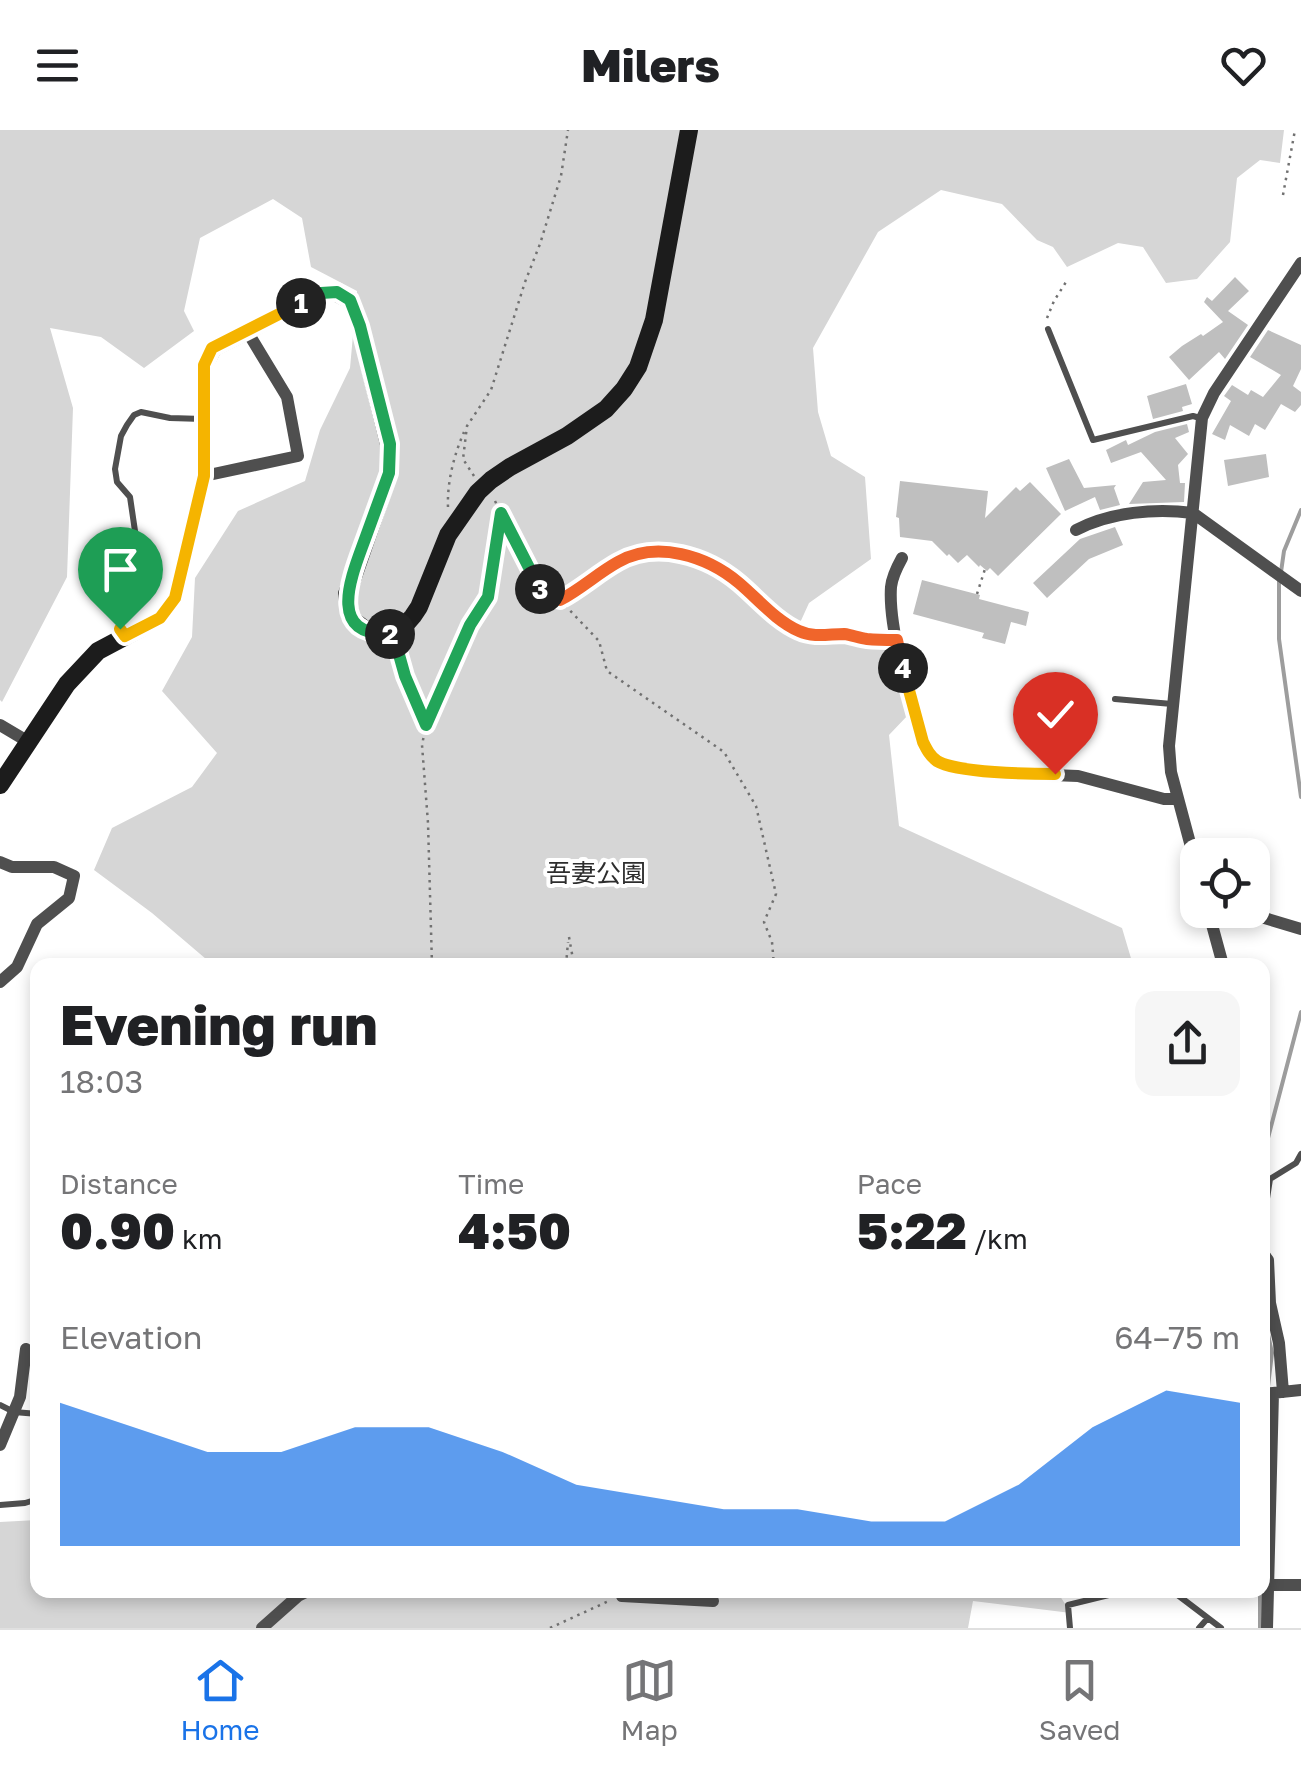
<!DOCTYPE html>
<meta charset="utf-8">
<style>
:root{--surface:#fff;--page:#f6f6f6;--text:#202124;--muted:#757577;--line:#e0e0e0;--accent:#1a73e8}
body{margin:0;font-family:"Golos Text","Noto Sans JP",sans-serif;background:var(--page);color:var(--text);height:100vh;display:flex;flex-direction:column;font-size:38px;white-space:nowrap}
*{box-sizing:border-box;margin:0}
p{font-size:32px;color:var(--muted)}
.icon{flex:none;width:55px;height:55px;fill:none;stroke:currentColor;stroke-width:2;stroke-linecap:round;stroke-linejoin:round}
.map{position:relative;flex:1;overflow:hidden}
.details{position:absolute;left:30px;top:828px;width:1240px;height:640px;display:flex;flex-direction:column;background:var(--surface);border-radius:20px;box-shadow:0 5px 15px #0003}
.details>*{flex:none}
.tools{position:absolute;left:1180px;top:708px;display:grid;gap:20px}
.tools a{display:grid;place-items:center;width:90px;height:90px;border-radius:20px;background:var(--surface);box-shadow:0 5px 15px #0003;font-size:50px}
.pin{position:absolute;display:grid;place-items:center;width:85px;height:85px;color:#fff;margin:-102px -42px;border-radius:50% 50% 50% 0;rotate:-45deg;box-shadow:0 0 10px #0007}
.pin .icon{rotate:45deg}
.km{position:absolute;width:50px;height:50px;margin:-25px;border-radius:50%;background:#222;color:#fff;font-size:28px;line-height:50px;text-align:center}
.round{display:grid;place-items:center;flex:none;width:105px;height:105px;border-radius:20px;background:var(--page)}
.summary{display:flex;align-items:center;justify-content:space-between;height:170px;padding:0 30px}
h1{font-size:55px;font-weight:800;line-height:75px}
.figures{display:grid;grid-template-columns:repeat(3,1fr);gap:15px;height:170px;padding:10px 30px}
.figures div{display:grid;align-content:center}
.figures b{font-size:50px;font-weight:800}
.figures small{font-size:28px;font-weight:400}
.figures p{font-size:28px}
.chart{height:280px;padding:20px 30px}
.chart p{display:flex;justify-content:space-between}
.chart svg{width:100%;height:180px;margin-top:10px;fill:var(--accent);opacity:.7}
header{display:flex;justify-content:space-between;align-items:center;height:130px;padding:0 30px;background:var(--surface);font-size:45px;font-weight:800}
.menu{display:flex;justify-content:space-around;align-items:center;height:140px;border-top:2px solid var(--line);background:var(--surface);font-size:28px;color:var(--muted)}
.menu a{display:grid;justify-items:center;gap:5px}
.menu .current{color:var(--accent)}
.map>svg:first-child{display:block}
.green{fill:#d6d6d6}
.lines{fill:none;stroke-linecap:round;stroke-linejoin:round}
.stream{stroke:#9d9d9d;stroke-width:4}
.building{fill:#bfbfbf}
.path{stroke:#717171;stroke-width:2.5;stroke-dasharray:2.5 5;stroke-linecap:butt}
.lane{stroke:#4f4f4f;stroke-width:6}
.street{stroke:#4f4f4f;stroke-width:12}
.secondary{stroke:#1c1c1c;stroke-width:18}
.split-1-casing{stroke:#fff;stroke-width:20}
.split-2-casing{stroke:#fff;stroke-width:20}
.split-3-casing{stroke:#fff;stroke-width:20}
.split-4-casing{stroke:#fff;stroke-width:20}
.split-5-casing{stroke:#fff;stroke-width:20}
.split-1{stroke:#f5b400;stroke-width:12}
.split-2{stroke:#22a559;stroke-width:12}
.split-3{stroke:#22a559;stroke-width:12}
.split-4{stroke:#f0652b;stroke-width:12}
.split-5{stroke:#f5b400;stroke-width:12}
.labels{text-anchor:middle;stroke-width:8;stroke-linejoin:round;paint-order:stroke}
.park-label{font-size:25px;fill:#2d2d2d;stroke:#fff}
</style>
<header><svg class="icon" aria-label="menu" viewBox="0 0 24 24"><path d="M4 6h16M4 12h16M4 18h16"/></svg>Milers<svg class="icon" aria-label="heart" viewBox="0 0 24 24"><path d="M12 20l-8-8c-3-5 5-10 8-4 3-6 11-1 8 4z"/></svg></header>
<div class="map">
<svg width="1301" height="1498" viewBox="0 0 1301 1498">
<rect width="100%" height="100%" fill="#fff"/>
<path class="green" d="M 0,0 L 1284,0 L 1280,33 L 1260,30 L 1237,48 L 1230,112 L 1197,149 L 1166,153 L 1143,117 L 1118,113 L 1067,137 L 1053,117 L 1037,110 L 1002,74 L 941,60 L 878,102 L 813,218 L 818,282 L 831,326 L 865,347 L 871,429 L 809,473 L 794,506 L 898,516 L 909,584 L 889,605 L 899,696 L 1122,798 L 1133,835 L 213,835 L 152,783 L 94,740 L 112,698 L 192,657 L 217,623 L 162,561 L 192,507 L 195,448 L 238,381 L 305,351 L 320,300 L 350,238 L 357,161 L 311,137 L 302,88 L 273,69 L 200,108 L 184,181 L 194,201 L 144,238 L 101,207 L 50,198 L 73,278 L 67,447 L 2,572 L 0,570 Z
M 37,1390 L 38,1460 L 1056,1460 L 1071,1483 L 973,1471 L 968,1498 L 0,1498 L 0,1392 Z"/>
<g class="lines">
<path class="stream" d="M 1281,442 L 1284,421 L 1301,380
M 1279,451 L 1279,509 L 1301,667
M 1262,1031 L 1301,882
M 1262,1177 L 1272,1223 L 1268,1256
M 1260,1498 L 1260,1460"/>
</g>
<path class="building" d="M 1235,147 L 1249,161 L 1228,181 L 1248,195 L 1225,229 L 1219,222 L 1189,250 L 1169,227 L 1182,216 L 1201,204 L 1203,206 L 1223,192 L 1204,172 L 1207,167 L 1212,171 Z
M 1268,200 L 1301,215 L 1301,239 L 1293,256 L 1301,262 L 1301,275 L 1295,282 L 1281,274 L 1265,300 L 1255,294 L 1249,306 L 1230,295 L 1225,310 L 1212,304 L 1231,271 L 1224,266 L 1232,255 L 1248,265 L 1251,260 L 1263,267 L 1281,245 L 1250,227 Z
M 1186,254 L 1192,274 L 1182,277 L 1183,281 L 1153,289 L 1147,266 Z
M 1187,294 L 1189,302 L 1175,308 L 1188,324 L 1178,335 L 1180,353 L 1185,353 L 1184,372 L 1129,374 L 1143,352 L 1166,350 L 1141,322 L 1111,333 L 1106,320 L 1126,310 L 1128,315 L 1155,302 Z
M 1266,324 L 1269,347 L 1228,356 L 1224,330 Z
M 1069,329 L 1084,358 L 1116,355 L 1114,358 L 1120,375 L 1100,380 L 1095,367 L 1065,381 L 1046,338 Z
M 900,351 L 988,361 L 985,388 L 1016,357 L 1020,361 L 1030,352 L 1061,384 L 998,446 L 990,438 L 987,441 L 980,435 L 979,437 L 967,425 L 958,433 L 949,424 L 947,426 L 932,411 L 900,407 L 899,388 L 896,387 Z
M 1115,397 L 1123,415 L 1089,429 L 1047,468 L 1033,453 L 1080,409 Z
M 922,450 L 980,465 L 979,469 L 1029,482 L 1026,496 L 1011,492 L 1005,514 L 982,508 L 984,503 L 913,484 Z"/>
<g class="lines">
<path class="path" d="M 1283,65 L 1295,0
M 1047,188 L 1054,171 L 1066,152
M 474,346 L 463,329 L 467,296 L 491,260 L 525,152 L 540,114 L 561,46 L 568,0
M 495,371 L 538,457 L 552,467 L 560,470 C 584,457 607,433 634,426 C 670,416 707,428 736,451 C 757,466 774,488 797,500 C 814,509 832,502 850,505 C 861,506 870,509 881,509
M 448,377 C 447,352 454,325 464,302
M 977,464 L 985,439
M 560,470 L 599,511 L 607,541 L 724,622 L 756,676 L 776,764 L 764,792 L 772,812 L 774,835
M 397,517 L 405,546 L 426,593
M 569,807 L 574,835
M 432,835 L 428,693 L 422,615 L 426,595 L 470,495 L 488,467 L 501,383
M 566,835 L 568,812
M 550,1498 L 611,1470"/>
<path class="lane" d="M 1048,199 L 1093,310 L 1193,286 L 1200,288
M 123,503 L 99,442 L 112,421 L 135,401 L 130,367 L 117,352 L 115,339 L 121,306 L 127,295 L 134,285 L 141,282 L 170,288 L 203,289
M 1115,569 L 1172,574
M 1267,1125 L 1266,1075 L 1270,1049 L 1296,1033 L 1301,1024
M 0,1275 L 14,1282 L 38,1284
M 0,1375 L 25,1373 L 38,1369
M 1175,1463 L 1221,1498
M 1070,1498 L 1068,1475 L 1129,1460 L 1167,1464 L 1175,1463
M 1199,1498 L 1207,1489"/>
<path class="street" d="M 204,346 L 298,326 L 287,267 L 247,201
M 1076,400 C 1111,382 1155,378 1193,383 L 1301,461
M 902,428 C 897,437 892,447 891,457 C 888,499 911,572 923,613 L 929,624 L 936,630 L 952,636 L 1025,644 L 1078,646 L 1164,669 L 1177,669
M 0,595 L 27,611
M 0,732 L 12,737 L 54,737 L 74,746 L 69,768 L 37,794 L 17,837 L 0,852
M 1198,743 L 1171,642 L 1169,616 L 1202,288 L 1214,263 L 1301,133
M 1208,780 L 1223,835
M 1238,780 L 1301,799
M 1262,1122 L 1268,1130 L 1270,1173 L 1279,1213 L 1283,1262
M 1262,1264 L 1301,1260
M 0,1315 L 20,1267 L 26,1219
M 1268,1455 L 1301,1455
M 620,1460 L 622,1466 L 713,1471
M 262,1498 L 298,1466 L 310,1460
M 1267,1498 L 1273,1263"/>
<path class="secondary" d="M 0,655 L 67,554 L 98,521 L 160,488 L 175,468 L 204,346 L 204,235 L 213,218 L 321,163 L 337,163 L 350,170 L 360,196 L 389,314 L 389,343 L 347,464 L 350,485 L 355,492 L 367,501 L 378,504 L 401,500 L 413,486 L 419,477 L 448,405 L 478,362 L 491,350 L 510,337 L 567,306 L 606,279 L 624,259 L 638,237 L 654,190 L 689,0"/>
</g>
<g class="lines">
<g class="split-1-casing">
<path id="split-1" d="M 120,499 L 125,506 L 160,488 L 175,468 L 204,346 L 204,235 L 212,218 L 301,173"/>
</g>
<g class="split-2-casing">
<path id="split-2" d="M 301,173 L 321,163 L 337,162 L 350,170 L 360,196 L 390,314 L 389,343 C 381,365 373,387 365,409 C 352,445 325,506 390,504"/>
</g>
<g class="split-3-casing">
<path id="split-3" d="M 390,504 L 401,500 L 401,509 L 396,514 L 405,546 L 426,595 L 470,495 L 488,467 L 501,383 L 540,459"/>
</g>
<g class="split-4-casing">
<path id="split-4" d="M 540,459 L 552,467 L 560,470 C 581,459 598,443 618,432 C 657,410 707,426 739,453 C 758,469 776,491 799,501 C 814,508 829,504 844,504 C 852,505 859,508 867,509 C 877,510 887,510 897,510 L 903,538"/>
</g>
<g class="split-5-casing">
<path id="split-5" d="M 903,538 L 923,612 C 927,620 930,626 937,631 C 957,643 1031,644 1055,644"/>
</g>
<use href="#split-1" class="split-1"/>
<use href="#split-2" class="split-2"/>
<use href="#split-3" class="split-3"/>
<use href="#split-4" class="split-4"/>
<use href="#split-5" class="split-5"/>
</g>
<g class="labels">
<g class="park-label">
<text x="596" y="752">吾妻公園</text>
</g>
</g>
</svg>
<div class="tools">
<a><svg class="icon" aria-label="locate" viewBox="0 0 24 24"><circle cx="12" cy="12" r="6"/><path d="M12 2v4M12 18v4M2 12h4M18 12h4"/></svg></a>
</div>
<div class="pin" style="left:120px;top:499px;background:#1e9e55"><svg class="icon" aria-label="arrive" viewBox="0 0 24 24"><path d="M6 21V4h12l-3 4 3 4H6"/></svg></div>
<div class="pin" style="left:1055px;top:644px;background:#d93025"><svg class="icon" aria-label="check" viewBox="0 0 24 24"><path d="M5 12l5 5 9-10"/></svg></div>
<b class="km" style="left:301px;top:173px">1</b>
<b class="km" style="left:390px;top:504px">2</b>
<b class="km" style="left:540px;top:459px">3</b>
<b class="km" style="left:903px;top:538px">4</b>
<section class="details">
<div class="summary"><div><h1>Evening run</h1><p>18:03</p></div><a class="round"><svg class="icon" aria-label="share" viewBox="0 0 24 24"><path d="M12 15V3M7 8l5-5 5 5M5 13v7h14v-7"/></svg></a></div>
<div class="figures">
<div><p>Distance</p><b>0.90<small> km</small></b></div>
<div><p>Time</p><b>4:50</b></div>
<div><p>Pace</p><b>5:22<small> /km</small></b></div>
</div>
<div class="chart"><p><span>Elevation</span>64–75 m</p>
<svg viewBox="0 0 160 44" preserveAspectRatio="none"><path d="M0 44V9L10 15L20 21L30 21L40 15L50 15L60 21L70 29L80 32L90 35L100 35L110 38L120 38L130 29L140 15L150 6L160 9V44z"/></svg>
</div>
</section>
</div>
<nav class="menu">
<a class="current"><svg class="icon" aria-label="home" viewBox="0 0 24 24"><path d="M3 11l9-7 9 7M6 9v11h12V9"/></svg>Home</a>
<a><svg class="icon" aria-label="map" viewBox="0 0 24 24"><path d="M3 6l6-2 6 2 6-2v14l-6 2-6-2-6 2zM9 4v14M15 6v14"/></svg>Map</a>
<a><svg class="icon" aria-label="saved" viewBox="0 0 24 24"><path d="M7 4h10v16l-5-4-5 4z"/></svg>Saved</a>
</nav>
